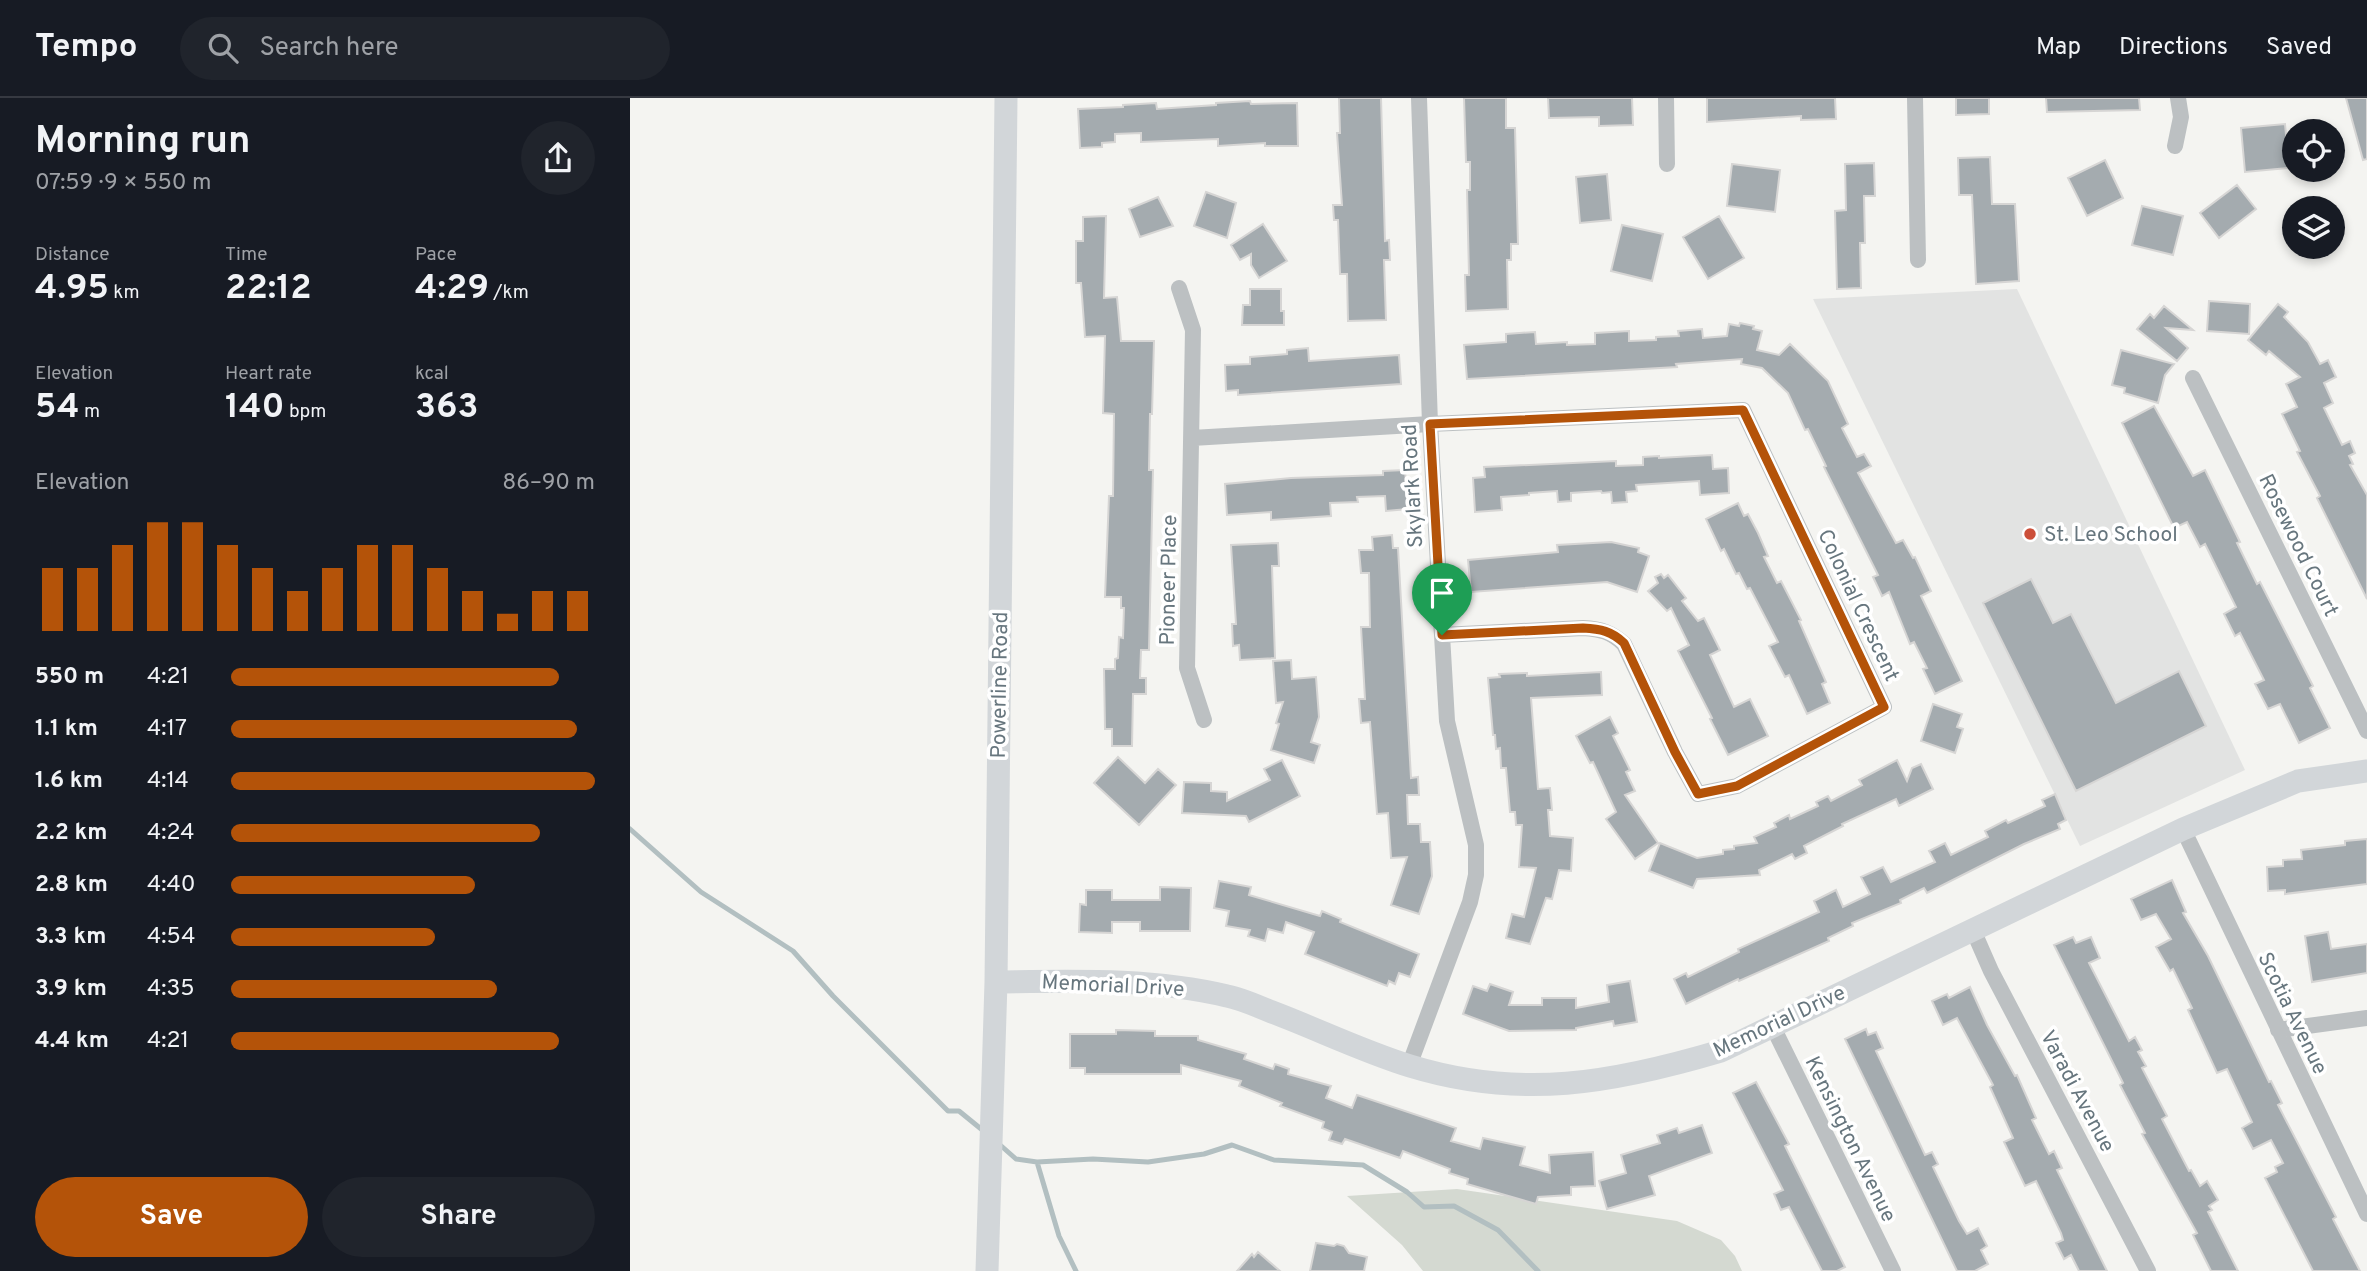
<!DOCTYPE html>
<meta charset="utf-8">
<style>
:root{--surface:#171b24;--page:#20242c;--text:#f1f3f6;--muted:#9ea1a6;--line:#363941;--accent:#b45309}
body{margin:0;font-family:Overpass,sans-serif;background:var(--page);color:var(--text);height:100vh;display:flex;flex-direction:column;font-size:26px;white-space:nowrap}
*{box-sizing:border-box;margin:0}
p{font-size:23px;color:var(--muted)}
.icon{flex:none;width:38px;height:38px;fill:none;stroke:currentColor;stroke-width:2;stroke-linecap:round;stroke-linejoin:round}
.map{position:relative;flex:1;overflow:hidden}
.panel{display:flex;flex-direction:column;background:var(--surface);width:630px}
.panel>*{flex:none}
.buttons{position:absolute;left:1652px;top:21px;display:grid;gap:14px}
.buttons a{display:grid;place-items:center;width:63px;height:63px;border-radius:50%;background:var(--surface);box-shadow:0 4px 10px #0003;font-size:35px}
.pin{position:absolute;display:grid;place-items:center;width:60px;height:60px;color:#fff;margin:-72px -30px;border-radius:50% 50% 50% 0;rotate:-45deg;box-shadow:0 0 7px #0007}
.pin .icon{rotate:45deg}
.round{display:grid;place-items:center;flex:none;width:74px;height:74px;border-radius:37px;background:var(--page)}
.head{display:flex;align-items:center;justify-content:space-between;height:119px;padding:0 35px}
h1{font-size:38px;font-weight:700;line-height:52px}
.metrics{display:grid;grid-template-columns:repeat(3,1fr);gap:10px;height:119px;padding:7px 35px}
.metrics div{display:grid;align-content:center}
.metrics b{font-size:35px;font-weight:700}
.metrics small{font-size:19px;font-weight:400}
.metrics p{font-size:19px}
.chart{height:196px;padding:14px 35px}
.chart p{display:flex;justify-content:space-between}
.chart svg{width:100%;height:126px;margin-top:7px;stroke:var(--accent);stroke-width:6}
.button{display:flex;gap:14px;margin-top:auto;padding:14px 35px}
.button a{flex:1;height:80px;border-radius:42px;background:var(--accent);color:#fff;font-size:28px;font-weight:700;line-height:80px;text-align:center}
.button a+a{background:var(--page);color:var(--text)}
ul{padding:0 35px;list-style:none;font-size:23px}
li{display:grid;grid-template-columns:112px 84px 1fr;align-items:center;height:52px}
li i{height:18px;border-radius:9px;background:var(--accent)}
header{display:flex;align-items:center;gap:42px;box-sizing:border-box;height:98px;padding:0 35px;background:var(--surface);border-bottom:2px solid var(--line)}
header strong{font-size:33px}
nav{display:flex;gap:38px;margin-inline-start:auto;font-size:24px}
.search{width:490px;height:63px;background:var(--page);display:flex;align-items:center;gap:18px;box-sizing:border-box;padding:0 24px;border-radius:38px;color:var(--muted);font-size:26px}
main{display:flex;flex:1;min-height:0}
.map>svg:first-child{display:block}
.built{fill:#e2e3e2}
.green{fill:#d4d9d1}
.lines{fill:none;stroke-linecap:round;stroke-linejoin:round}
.stream{stroke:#b2bfc1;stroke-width:5}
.building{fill:#a4abaf;stroke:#d6d5d4;stroke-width:2}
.street{stroke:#bcc0c2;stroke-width:16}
.secondary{stroke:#d2d6d9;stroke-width:23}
.route-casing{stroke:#fff;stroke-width:14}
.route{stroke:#b45309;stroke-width:9}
.poi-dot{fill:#cc4f39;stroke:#fff;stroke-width:2.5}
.labels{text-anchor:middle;stroke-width:7;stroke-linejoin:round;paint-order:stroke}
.street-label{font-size:21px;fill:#67767e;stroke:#fff}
.poi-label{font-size:21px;fill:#67767e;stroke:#fff;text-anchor:start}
</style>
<header>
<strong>Tempo</strong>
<div class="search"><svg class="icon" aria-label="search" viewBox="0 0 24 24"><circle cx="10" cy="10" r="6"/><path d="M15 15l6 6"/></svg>Search here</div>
<nav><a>Map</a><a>Directions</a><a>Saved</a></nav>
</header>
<main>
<section class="panel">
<div class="head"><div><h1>Morning run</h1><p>07:59 · 9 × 550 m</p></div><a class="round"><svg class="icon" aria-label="share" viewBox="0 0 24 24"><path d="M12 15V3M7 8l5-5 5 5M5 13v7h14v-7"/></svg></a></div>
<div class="metrics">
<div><p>Distance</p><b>4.95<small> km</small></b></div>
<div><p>Time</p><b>22:12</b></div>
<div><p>Pace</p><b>4:29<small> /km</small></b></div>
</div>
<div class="metrics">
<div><p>Elevation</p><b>54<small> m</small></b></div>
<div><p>Heart rate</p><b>140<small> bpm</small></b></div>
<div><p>kcal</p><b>363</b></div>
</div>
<div class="chart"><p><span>Elevation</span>86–90 m</p>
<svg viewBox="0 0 160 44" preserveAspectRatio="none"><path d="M5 44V22M15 44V22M25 44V14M35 44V6M45 44V6M55 44V14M65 44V22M75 44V30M85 44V22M95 44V14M105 44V14M115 44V22M125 44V30M135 44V38M145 44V30M155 44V30"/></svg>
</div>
<ul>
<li><b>550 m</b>4:21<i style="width:90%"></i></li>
<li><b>1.1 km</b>4:17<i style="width:95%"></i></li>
<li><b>1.6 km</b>4:14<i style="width:100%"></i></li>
<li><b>2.2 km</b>4:24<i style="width:85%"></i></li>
<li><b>2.8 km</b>4:40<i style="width:67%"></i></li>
<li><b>3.3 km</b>4:54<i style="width:56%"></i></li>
<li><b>3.9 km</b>4:35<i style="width:73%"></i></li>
<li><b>4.4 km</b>4:21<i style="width:90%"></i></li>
</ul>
<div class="button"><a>Save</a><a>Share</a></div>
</section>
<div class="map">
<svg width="1737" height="1173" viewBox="0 0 1737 1173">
<rect width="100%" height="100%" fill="#f4f4f1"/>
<path class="built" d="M 1387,191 L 1615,672 L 1450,748 L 1183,201 Z"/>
<path class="green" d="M 827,1091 L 1047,1123 L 1091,1142 L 1105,1158 L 1112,1173 L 793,1173 L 772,1147 L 717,1098 Z"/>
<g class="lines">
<path class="stream" d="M 0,731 L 71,794 L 163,853 L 203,898 L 318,1013 L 329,1013 L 356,1035
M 369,1046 L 386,1061 L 407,1064 L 463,1061 L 518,1064 L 574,1056 L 602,1047 L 644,1062 L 733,1067 L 777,1094 L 794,1109 L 824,1108 L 868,1132 L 908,1173
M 407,1064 L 429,1138 L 446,1173"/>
</g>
<path class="building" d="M 709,0 L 751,0 L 755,143 L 759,142 L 760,162 L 754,162 L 756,222 L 718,223 L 717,176 L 710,176 L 708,122 L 704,122 L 703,107 L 712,107 L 707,35 L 710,35 Z
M 834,0 L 876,0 L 876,30 L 885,30 L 888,146 L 881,146 L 881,162 L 877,162 L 878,211 L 836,213 L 835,177 L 839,177 L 837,92 L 840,92 L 840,64 L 836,64 Z
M 918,0 L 1002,0 L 1003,27 L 969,28 L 969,19 L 919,20 Z
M 1077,0 L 1205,0 L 1206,21 L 1171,22 L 1171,18 L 1077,24 Z
M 1326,0 L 1359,0 L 1359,16 L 1326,17 Z
M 1416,0 L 1509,0 L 1510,12 L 1417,14 Z
M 1716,0 L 1737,0 L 1737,61 L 1733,62 Z
M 620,3 L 621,6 L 667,5 L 668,48 L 635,48 L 635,45 L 588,48 L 588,41 L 511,44 L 511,35 L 485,36 L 485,44 L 472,45 L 472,49 L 450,50 L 448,11 L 493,9 L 493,7 L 526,5 L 527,11 L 586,7 L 586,5 Z
M 1655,26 L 1659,70 L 1615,74 L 1611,30 Z
M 1360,59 L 1362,106 L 1385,106 L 1389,183 L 1346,186 L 1342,97 L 1329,97 L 1328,60 Z
M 1475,62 L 1493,100 L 1457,118 L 1438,80 Z
M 1244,65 L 1245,98 L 1234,98 L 1235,145 L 1230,145 L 1231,190 L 1207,191 L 1205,113 L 1216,112 L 1215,66 Z
M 1102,66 L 1150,72 L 1145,114 L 1097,108 Z
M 977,76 L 981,122 L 950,125 L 946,79 Z
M 1607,87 L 1626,111 L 1589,140 L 1570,115 Z
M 576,94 L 606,105 L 597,140 L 564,128 Z
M 528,99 L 543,128 L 510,139 L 499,111 Z
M 1512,108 L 1553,118 L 1543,157 L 1502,147 Z
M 476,118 L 474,200 L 487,199 L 491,243 L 524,243 L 522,316 L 520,316 L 519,372 L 523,372 L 519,552 L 511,552 L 510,580 L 516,580 L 516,596 L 503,596 L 502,648 L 482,648 L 482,631 L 475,631 L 474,571 L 485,571 L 485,561 L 488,560 L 489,539 L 493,540 L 494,510 L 491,510 L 491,499 L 475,499 L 479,398 L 483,398 L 484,316 L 473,315 L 475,238 L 455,239 L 451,185 L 446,185 L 446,143 L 453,143 L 453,119 Z
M 1089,118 L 1114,160 L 1078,181 L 1053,139 Z
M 633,126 L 657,163 L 629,180 L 621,167 L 621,156 L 610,162 L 601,147 Z
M 992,127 L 1033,136 L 1022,183 L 981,173 Z
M 620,191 L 651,191 L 651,213 L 654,213 L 654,227 L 612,227 L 613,207 L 620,207 Z
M 1579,203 L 1620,206 L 1619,236 L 1577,233 Z
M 1648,206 L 1658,214 L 1654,219 L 1678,244 L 1690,266 L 1698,262 L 1706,279 L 1694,285 L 1703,305 L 1694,310 L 1712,347 L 1720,343 L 1725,355 L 1719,358 L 1723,366 L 1720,367 L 1737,397 L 1737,501 L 1687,400 L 1690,398 L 1667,354 L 1670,353 L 1652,316 L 1667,309 L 1656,286 L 1670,279 L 1639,253 L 1636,257 L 1618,242 Z
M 1534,208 L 1563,232 L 1536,230 L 1558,250 L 1547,263 L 1507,231 L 1520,216 L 1524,220 Z
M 1110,225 L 1124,228 L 1123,231 L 1132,233 L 1127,252 L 1149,257 L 1160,246 L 1198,283 L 1218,326 L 1212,330 L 1227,359 L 1234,356 L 1241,368 L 1228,375 L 1266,445 L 1273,442 L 1283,460 L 1285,459 L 1301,493 L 1291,498 L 1332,583 L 1305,596 L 1293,571 L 1297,570 L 1284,544 L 1280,546 L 1259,494 L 1252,498 L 1243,479 L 1248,477 L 1194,369 L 1196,368 L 1178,331 L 1175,332 L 1158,295 L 1132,270 L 1111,266 L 1112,261 L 1046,266 L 1047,269 L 837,281 L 834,247 L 876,244 L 876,236 L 905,234 L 906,246 L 937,244 L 937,247 L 965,246 L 965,235 L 999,233 L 999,243 L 1026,242 L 1026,239 L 1049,238 L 1048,233 L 1072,231 L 1073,240 L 1097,238 L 1099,226 L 1109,228 Z
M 678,250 L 679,263 L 769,257 L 771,286 L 608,297 L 608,292 L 596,293 L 595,267 L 620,266 L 620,259 L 657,256 L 657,252 Z
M 1491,252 L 1544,266 L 1535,277 L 1528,305 L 1494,295 L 1495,290 L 1482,287 Z
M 1524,308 L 1563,378 L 1575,372 L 1610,444 L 1607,445 L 1627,486 L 1630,484 L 1683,588 L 1680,590 L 1700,630 L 1669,645 L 1650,606 L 1638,611 L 1625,586 L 1634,582 L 1610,535 L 1605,538 L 1594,516 L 1606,509 L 1575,446 L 1570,449 L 1557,424 L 1544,430 L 1492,325 Z
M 1082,357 L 1083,371 L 1098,370 L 1099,395 L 1070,397 L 1069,383 L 1006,387 L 1007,393 L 996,394 L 997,404 L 982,405 L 981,394 L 972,395 L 971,393 L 941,395 L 941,403 L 928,404 L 927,393 L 899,395 L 899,397 L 871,399 L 872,412 L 845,414 L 843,380 L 855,379 L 854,369 L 986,363 L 986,368 L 1013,367 L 1013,359 L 1029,358 L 1029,360 Z
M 775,372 L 778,411 L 756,413 L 755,398 L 727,399 L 728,404 L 700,405 L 701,418 L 641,422 L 641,414 L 597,417 L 595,386 L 661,380 L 753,377 L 753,373 Z
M 1108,405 L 1114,418 L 1118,416 L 1128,435 L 1138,458 L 1134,459 L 1147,485 L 1151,483 L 1171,522 L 1169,523 L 1196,584 L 1192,586 L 1200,605 L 1177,616 L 1159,577 L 1155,579 L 1139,548 L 1148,544 L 1120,490 L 1117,491 L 1109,475 L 1106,476 L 1094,451 L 1091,453 L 1076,421 Z
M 762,437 L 763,450 L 768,450 L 781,680 L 788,679 L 789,697 L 777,697 L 778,726 L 790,726 L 791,744 L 800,744 L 802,778 L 789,816 L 761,807 L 777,759 L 761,760 L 758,715 L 747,716 L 740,624 L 731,625 L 729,601 L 735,601 L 731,529 L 740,529 L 739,475 L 731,475 L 729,452 L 743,452 L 742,439 Z
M 981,444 L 1009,450 L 1008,454 L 1019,458 L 1007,494 L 977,484 L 841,494 L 838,462 L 928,454 L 927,447 Z
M 648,445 L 649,468 L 642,468 L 645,560 L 610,562 L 609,547 L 603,548 L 602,526 L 606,526 L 601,447 Z
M 1031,476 L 1034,480 L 1038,477 L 1056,500 L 1052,503 L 1068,523 L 1074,520 L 1090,552 L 1080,557 L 1104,609 L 1120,601 L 1138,638 L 1098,657 L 1080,621 L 1082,620 L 1048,553 L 1059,547 L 1041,510 L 1037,513 L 1018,493 L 1028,485 L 1025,479 Z
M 1401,481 L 1423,525 L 1441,516 L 1486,605 L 1549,573 L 1576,628 L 1446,693 L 1353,505 Z
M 661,562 L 662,581 L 686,579 L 689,619 L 681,644 L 690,647 L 684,665 L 641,652 L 649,626 L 646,625 L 653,604 L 646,605 L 643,563 Z
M 971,574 L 972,597 L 901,600 L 908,691 L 920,690 L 922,712 L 918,712 L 920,738 L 943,740 L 941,773 L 929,772 L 922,801 L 916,800 L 900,846 L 876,840 L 882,816 L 894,819 L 906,770 L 889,769 L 892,727 L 886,727 L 885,714 L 880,714 L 876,670 L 871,670 L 870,650 L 866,651 L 865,637 L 863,637 L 858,580 L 870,579 L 869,576 L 897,575 L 897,578 Z
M 1303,606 L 1332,616 L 1327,629 L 1333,631 L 1325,655 L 1291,643 Z
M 980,619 L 988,635 L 983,638 L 1000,672 L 996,674 L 1005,693 L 995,697 L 1028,745 L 1005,761 L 976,721 L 986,714 L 963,664 L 960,665 L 946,638 Z
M 488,659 L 515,685 L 528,671 L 546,687 L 509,727 L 464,685 Z
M 652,662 L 670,698 L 619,724 L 616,718 L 552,715 L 554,684 L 581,685 L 581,693 L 597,694 L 597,703 L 640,682 L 634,671 Z
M 1267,662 L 1277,683 L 1282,670 L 1291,666 L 1303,691 L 1269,708 L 1266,701 L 1212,726 L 1213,728 L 1174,748 L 1177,755 L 1165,761 L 1162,756 L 1129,772 L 1130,777 L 1067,781 L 1063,790 L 1019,773 L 1030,745 L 1067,760 L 1093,756 L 1093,752 L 1104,751 L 1104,748 L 1127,745 L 1124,739 L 1146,729 L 1144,725 L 1159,717 L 1160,721 L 1188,708 L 1186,704 L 1198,698 L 1201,703 L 1232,687 L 1229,682 Z
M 1425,696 L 1436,722 L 1428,726 L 1430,731 L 1394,746 L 1297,795 L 1294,790 L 1270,802 L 1271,805 L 1222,825 L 1223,828 L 1198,840 L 1199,843 L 1109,883 L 1108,881 L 1056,906 L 1044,881 L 1056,875 L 1058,879 L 1109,854 L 1108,851 L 1189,814 L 1184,803 L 1206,792 L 1213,809 L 1240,796 L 1231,779 L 1253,769 L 1261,784 L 1305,764 L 1299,753 L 1315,745 L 1321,757 L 1358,739 L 1355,733 L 1376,722 L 1378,725 L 1415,708 L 1412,702 Z
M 1737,741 L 1737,786 L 1655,796 L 1655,792 L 1638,793 L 1637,769 L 1653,768 L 1653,762 L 1672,761 L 1671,752 L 1715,747 L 1715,743 Z
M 1542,782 L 1556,814 L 1553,815 L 1578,858 L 1639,984 L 1641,983 L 1652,1005 L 1648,1007 L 1706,1119 L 1703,1121 L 1730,1173 L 1683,1173 L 1635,1080 L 1647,1074 L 1645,1069 L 1653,1065 L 1641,1042 L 1623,1051 L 1612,1030 L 1622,1024 L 1597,971 L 1587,975 L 1558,912 L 1562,910 L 1543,871 L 1540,873 L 1526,849 L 1541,841 L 1526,816 L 1511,822 L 1501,801 Z
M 589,783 L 621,789 L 619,797 L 690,818 L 692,813 L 711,821 L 710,824 L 789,856 L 780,879 L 769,875 L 765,886 L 759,883 L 757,888 L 675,856 L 684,834 L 656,824 L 653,835 L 638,831 L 635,843 L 618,838 L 620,832 L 596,828 L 599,813 L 584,810 Z
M 530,789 L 561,790 L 560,833 L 510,833 L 510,824 L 482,824 L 482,835 L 449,834 L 450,806 L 456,807 L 456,792 L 482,792 L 482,802 L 530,802 Z
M 1698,834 L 1701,851 L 1737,846 L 1737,875 L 1682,884 L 1675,838 Z
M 1443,839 L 1446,845 L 1461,839 L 1470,860 L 1459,865 L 1499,943 L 1505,939 L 1512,952 L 1508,954 L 1516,968 L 1512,970 L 1537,1018 L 1532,1021 L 1559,1073 L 1561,1072 L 1570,1088 L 1577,1083 L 1588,1102 L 1579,1108 L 1582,1112 L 1578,1114 L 1608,1173 L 1581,1173 L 1563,1137 L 1567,1135 L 1512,1036 L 1515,1035 L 1490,987 L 1493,985 L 1424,847 Z
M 1000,883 L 1007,924 L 984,928 L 983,923 L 946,930 L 946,932 L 879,933 L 833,916 L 843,888 L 857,893 L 860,886 L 883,894 L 879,907 L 912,907 L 912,900 L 946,900 L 946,910 L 979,904 L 977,887 Z
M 1340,889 L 1357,927 L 1385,978 L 1387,977 L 1406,1020 L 1402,1022 L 1419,1056 L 1424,1053 L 1432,1070 L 1427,1072 L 1477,1173 L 1449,1173 L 1441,1157 L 1434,1161 L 1426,1145 L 1433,1142 L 1431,1135 L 1406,1083 L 1395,1088 L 1374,1044 L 1383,1040 L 1360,989 L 1363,987 L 1327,920 L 1313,927 L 1302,903 L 1317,896 L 1319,900 Z
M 1236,931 L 1238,937 L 1246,934 L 1253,950 L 1246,953 L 1295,1057 L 1302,1054 L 1308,1066 L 1303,1069 L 1329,1123 L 1337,1136 L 1348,1130 L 1357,1148 L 1351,1152 L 1358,1166 L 1345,1173 L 1327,1173 L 1215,941 Z
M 486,932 L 525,933 L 525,938 L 568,938 L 568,942 L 616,956 L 614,961 L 643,971 L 645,966 L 659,971 L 658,976 L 701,988 L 696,1000 L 722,1010 L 727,997 L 826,1030 L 821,1043 L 850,1051 L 853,1040 L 895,1049 L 890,1067 L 920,1075 L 919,1057 L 963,1054 L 965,1088 L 941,1089 L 941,1097 L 908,1099 L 906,1106 L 837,1086 L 838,1081 L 819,1075 L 820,1071 L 773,1053 L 770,1060 L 715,1041 L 712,1046 L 699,1042 L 702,1034 L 692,1030 L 694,1024 L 650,1008 L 652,1005 L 609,988 L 611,983 L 551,967 L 551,976 L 455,976 L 455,970 L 440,970 L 440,936 L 486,936 Z
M 1126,984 L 1159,1046 L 1155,1048 L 1215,1169 L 1207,1173 L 1192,1173 L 1159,1109 L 1151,1112 L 1144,1096 L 1153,1092 L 1103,995 Z
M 1072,1027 L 1082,1055 L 1019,1078 L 1025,1097 L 977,1111 L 969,1083 L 996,1075 L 991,1057 L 1030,1045 L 1027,1037 L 1047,1030 L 1049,1035 Z
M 686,1145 L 704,1148 L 707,1146 L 714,1148 L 719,1155 L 737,1159 L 734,1173 L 680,1173 Z
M 628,1154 L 650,1173 L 607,1173 L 622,1156 L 624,1159 Z"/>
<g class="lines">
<path class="street" d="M 1036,0 L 1037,66
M 1285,0 L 1288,162
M 1545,48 L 1551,19 L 1548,0
M 549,190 L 563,232 L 557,570 L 574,622
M 1563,280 L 1737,633
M 562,340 L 800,326 L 1113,312 L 1254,609 L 1107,688 L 1068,696 L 1045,654 L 994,546 C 981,534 971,531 953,530 L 812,537
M 1553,731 L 1737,1116
M 1343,832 L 1361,873 L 1518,1173
M 1142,927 L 1263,1173
M 1648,932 L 1737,920
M 779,968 L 840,804 L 846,777 L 846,747 L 817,623 L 812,537 L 800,326 L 789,0"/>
<path class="secondary" d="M 366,884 C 444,883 521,880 597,898 C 612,901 627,908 642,914 C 687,931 734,954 780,968 C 891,1002 983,985 1091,953 L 1553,731 L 1668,683 L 1737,673
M 357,1173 L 366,884 L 376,0"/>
</g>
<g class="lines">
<g class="route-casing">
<path id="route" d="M 1113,312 L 1254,609 L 1107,688 L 1068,696 L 1045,654 L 994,545 C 981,533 971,531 953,530 L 812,537 L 800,326 Z"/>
</g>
<use href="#route" class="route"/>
</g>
<circle class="poi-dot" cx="1400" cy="436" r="7"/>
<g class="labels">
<g class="street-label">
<text transform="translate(782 388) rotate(-93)" y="7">Skylark Road</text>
<text transform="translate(1669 447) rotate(64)" y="7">Rosewood Court</text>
<text transform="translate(538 482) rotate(-89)" y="7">Pioneer Place</text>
<text transform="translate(1229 507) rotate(65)" y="7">Colonial Crescent</text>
<text transform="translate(369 587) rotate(-89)" y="7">Powerline Road</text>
<text transform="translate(483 887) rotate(3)" y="7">Memorial Drive</text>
<text transform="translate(1663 915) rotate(64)" y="7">Scotia Avenue</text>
<text transform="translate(1149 923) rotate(-25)" y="7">Memorial Drive</text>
<text transform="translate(1448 993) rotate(62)" y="7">Varadi Avenue</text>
<text transform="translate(1221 1041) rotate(64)" y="7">Kensington Avenue</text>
</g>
<g class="poi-label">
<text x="1414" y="443">St. Leo School</text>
</g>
</g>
</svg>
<div class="buttons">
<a><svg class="icon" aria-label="locate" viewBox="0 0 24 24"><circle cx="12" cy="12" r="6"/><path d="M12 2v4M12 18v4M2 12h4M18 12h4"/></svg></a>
<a><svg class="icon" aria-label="layers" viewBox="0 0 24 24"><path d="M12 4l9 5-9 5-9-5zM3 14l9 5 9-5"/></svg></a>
</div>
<div class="pin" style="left:812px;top:537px;background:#1e9e55"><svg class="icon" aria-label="arrive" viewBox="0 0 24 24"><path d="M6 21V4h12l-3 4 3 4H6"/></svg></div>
</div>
</main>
